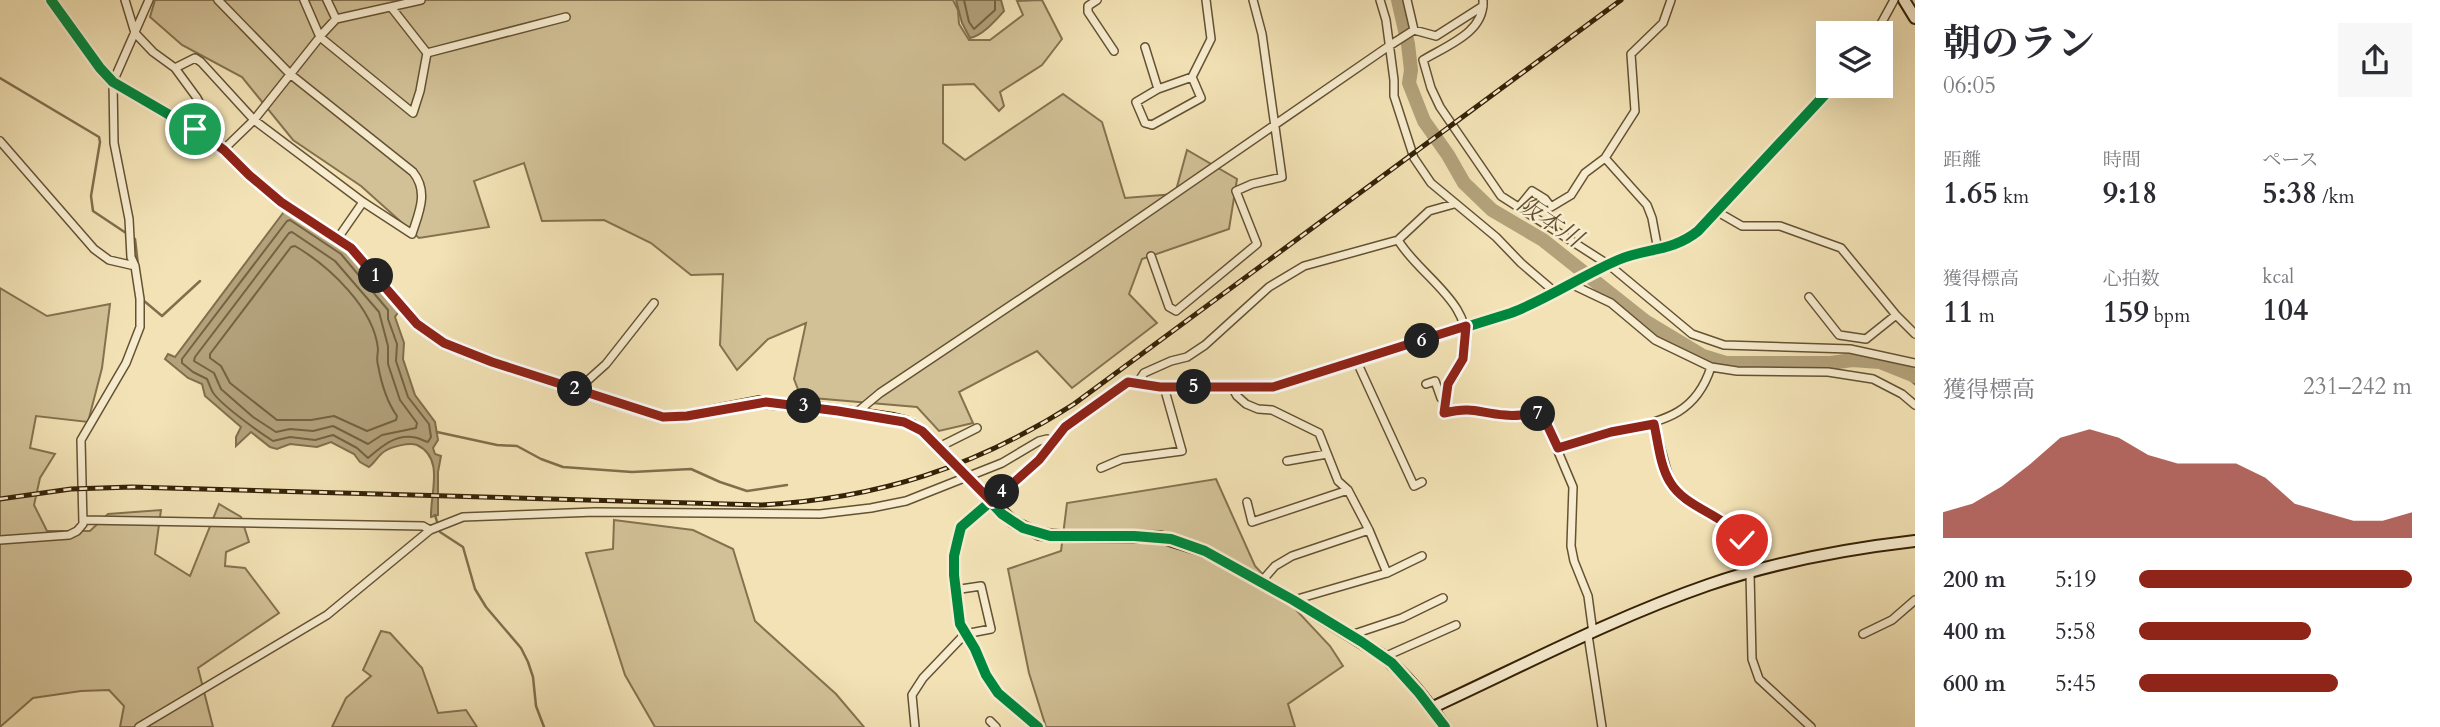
<!DOCTYPE html>
<html lang="ja">
<meta charset="utf-8">
<style>
:root{--surface:#fff;--page:#f7f7f7;--text:#2b2b33;--muted:#7c7c81;--accent:#8f2418}
body{margin:0;font-family:Cardo,"Noto Serif JP",serif;background:var(--page);color:var(--text);height:100vh;display:flex;flex-direction:column;font-size:26px;white-space:nowrap}
*{box-sizing:border-box;margin:0}
p{font-size:23px;color:var(--muted)}
.icon{flex:none;width:38px;height:38px;fill:none;stroke:currentColor;stroke-width:2;stroke-linecap:round;stroke-linejoin:round}
.map{position:relative;flex:1;overflow:hidden}
.details{display:flex;flex-direction:column;background:var(--surface);width:525px}
.details>*{flex:none}
.fabs{position:absolute;left:1816px;top:21px;display:grid;gap:14px}
.fabs a{display:grid;place-items:center;width:77px;height:77px;border-radius:0px;background:var(--surface);box-shadow:0 7px 28px #0002;font-size:35px}
.pin{position:absolute;display:grid;place-items:center;width:60px;height:60px;color:#fff;margin:-30px;border:4px solid #fff;border-radius:50%;box-shadow:0 2px 7px #0007}
.km{position:absolute;width:35px;height:35px;margin:-18px;border-radius:50%;background:#222;color:#fff;font-size:19px;line-height:35px;text-align:center}
.round{display:grid;place-items:center;flex:none;width:74px;height:74px;border-radius:0px;background:var(--page)}
.summary{display:flex;align-items:center;justify-content:space-between;height:119px;padding:0 28px}
h1{font-size:38px;font-weight:700;line-height:52px}
.stats{display:grid;grid-template-columns:repeat(3,1fr);gap:10px;height:119px;padding:7px 28px}
.stats div{display:grid;align-content:center}
.stats b{font-size:30px;font-weight:700}
.stats small{font-size:19px;font-weight:400}
.stats p{font-size:19px}
.chart{height:196px;padding:14px 28px}
.chart p{display:flex;justify-content:space-between}
.chart svg{width:100%;height:126px;margin-top:7px;fill:var(--accent);opacity:.7}
ul{padding:0 28px;list-style:none;font-size:23px}
li{display:grid;grid-template-columns:112px 84px 1fr;align-items:center;height:52px}
li i{height:18px;border-radius:9px;background:var(--accent)}
main{display:flex;flex:1;min-height:0}
.map>svg:first-child{display:block}
.green{fill:#d2c197;stroke:#84724f;stroke-width:2}
.water{fill:#b2a17a;stroke:#806e4c;stroke-width:2}
.lines{fill:none;stroke-linecap:round;stroke-linejoin:round}
.shore{stroke:#746240;stroke-width:2}
.stream{stroke:#806e4c;stroke-width:2.5}
.river{stroke:#b2a17a;stroke-width:14}
.street-casing{stroke:#645232;stroke-width:10}
.secondary-casing{stroke:#352207;stroke-width:14}
.street{stroke:#f7eccf;stroke-width:7}
.secondary{stroke:#f7eccf;stroke-width:10}
.rail-casing{stroke:#352207;stroke-width:5}
.rail{stroke:#f7eccf;stroke-width:2.5;stroke-dasharray:8;stroke-linecap:butt}
.secondary-bridge-casing{stroke:#352207;stroke-width:14;stroke-linecap:butt}
.secondary-bridge{stroke:#f7eccf;stroke-width:10}
.cycleway-casing{stroke:#f7eccf;stroke-width:15}
.cycleway{stroke:#00873e;stroke-width:10}
.route-casing{stroke:#fff;stroke-width:14}
.route{stroke:#8f2418;stroke-width:9}
.labels{text-anchor:middle;stroke-width:5;stroke-linejoin:round;paint-order:stroke}
.water-label{font-size:24px;font-style:italic;fill:#614e2f;stroke:#f7eccf}
</style>
<main>
<div class="map">
<svg width="1915" height="727" viewBox="0 0 1915 727">
<rect width="100%" height="100%" fill="#f2e2b5"/>
<filter id="stains"><feTurbulence type="fractalNoise" baseFrequency=".00286" numOctaves="4"/><feColorMatrix values="0 0 0 0 .2 0 0 0 0 .09 0 0 0 0 .02 0 0 0 .5 -.17"/></filter>
<radialGradient id="worn" r=".72"><stop offset=".6" stop-color="#630" stop-opacity="0"/><stop offset="1" stop-color="#630" stop-opacity=".3"/></radialGradient>
<path class="green" d="M 155,0 L 953,0 L 958,10 L 959,24 L 969,40 L 990,40 L 1023,15 L 1017,1 L 1042,0 L 1062,39 L 1042,65 L 1000,92 L 1004,106 L 999,111 L 974,84 L 943,85 L 943,143 L 965,160 L 1063,94 L 1102,122 L 1125,198 L 1175,194 L 1187,150 L 1237,179 L 1229,229 L 1142,259 L 1129,294 L 1157,323 L 1072,388 L 1037,351 L 959,392 L 973,423 L 939,431 L 917,407 L 801,397 L 794,379 L 806,323 L 768,339 L 737,370 L 720,345 L 723,274 L 691,275 L 651,243 L 604,220 L 542,221 L 524,163 L 474,181 L 489,227 L 419,238 L 361,186 L 293,140 L 242,77 L 182,45 L 150,17 Z
M 0,288 L 47,316 L 110,304 L 102,368 L 88,422 L 36,416 L 30,448 L 55,454 L 40,478 L 34,505 L 47,531 L 90,531 L 108,514 L 161,510 L 155,554 L 190,576 L 219,504 L 241,517 L 249,542 L 226,552 L 225,566 L 245,568 L 279,613 L 198,668 L 213,727 L 120,727 L 124,706 L 109,690 L 81,691 L 33,698 L 0,727 Z
M 1216,479 L 1255,566 L 1330,646 L 1343,666 L 1288,704 L 1295,727 L 1046,727 L 1029,673 L 1008,569 L 1061,551 L 1067,503 Z
M 614,520 L 693,530 L 733,549 L 755,621 L 836,694 L 864,727 L 655,727 L 625,675 L 586,553 L 613,549 Z
M 381,631 L 390,633 L 422,668 L 438,713 L 466,710 L 477,727 L 332,727 L 346,698 L 371,676 L 363,670 Z"/>
<path class="water" d="M 956,0 L 1001,0 L 1004,11 C 995,21 983,35 970,38 L 962,23 Z
M 286,209 L 345,249 L 399,311 L 395,317 L 404,343 L 403,359 L 415,395 L 435,422 L 438,440 L 433,448 L 435,454 L 441,456 L 438,472 L 438,515 L 431,517 C 430,494 445,458 417,445 C 409,442 391,447 385,451 C 378,455 375,463 369,467 L 360,462 L 354,454 L 331,442 L 317,447 L 290,444 L 277,449 L 270,447 L 251,432 L 236,446 L 236,437 L 241,427 L 205,396 L 202,384 L 188,378 L 165,359 L 168,354 L 175,357 Z"/>
<g class="lines">
<path class="shore" d="M 964,0 L 969,22 L 974,29 L 995,10 L 995,0
M 290,220 L 341,254 L 388,310 L 388,319 L 397,344 L 396,361 L 408,397 L 429,424 L 431,437 L 428,442 C 423,441 418,437 412,437 C 393,435 380,448 368,458 L 357,448 L 333,435 L 315,440 L 290,437 L 273,441 C 259,432 224,407 214,394 C 211,390 209,383 207,379 L 193,372 L 182,363 L 182,359 L 287,221 Z
M 292,232 L 335,261 L 379,312 L 388,346 L 388,364 L 400,400 L 417,423 L 416,428 L 382,435 L 368,444 L 333,426 L 313,431 L 290,429 L 276,432 L 253,417 L 221,389 L 214,373 L 194,361 L 195,357 L 289,233 Z
M 295,246 C 329,266 374,308 378,349 C 378,354 376,359 378,365 C 381,382 387,402 397,416 L 396,420 L 367,431 L 334,416 L 311,420 L 277,420 L 230,383 L 221,366 L 210,358 L 210,354 L 291,247 Z"/>
<path class="stream" d="M 0,78 L 99,137 L 100,142 L 91,196 L 93,211 L 135,239 L 138,265
M 143,300 L 162,316 L 200,281
M 1900,370 L 1915,384
M 437,432 L 497,445 L 517,446 L 541,459 L 563,467 L 632,472 L 691,469 L 720,482 L 747,491 L 787,485
M 435,515 L 440,532 L 463,547 L 475,589 L 486,607 L 521,648 L 528,662 L 533,677 L 536,706 L 544,727"/>
<path class="river" d="M 1398,0 L 1408,44 L 1411,70 L 1409,83 L 1424,121 L 1448,155 L 1464,183 L 1492,210 L 1543,240 L 1645,321 L 1703,356 L 1726,363 L 1831,363 L 1852,360 L 1880,362 L 1915,376"/>
<g class="street-casing">
<path id="street" d="M 125,0 L 135,33 L 153,52 L 175,68 L 197,98 L 215,136 L 212,141
M 304,0 L 320,37 L 413,113 L 420,91 L 427,53 L 391,7
M 327,0 L 336,19
M 1097,0 L 1088,6 L 1088,12 L 1114,51
M 1380,0 L 1386,20 L 1394,80 L 1394,96 L 1414,158 L 1431,183 L 1496,237 L 1521,263 L 1556,293
M 1407,0 L 1414,30
M 1483,0 C 1485,32 1448,45 1423,60 L 1431,88 L 1440,107 L 1501,196 L 1609,265 L 1692,334 L 1724,345 L 1850,349 L 1915,363
M 1876,33 L 1894,0
M 1145,47 L 1158,89
M 427,53 L 566,17
M 175,68 L 195,58 L 201,62 L 254,120 L 363,202 L 412,234 C 419,212 429,192 413,172 L 290,74 L 218,0
M 1192,77 L 1201,98 L 1152,125 L 1145,123 L 1136,102 L 1158,89 Z
M 1192,77 L 1211,39 L 1206,0
M 0,141 L 94,249 L 109,260 L 135,266
M 223,150 L 254,120 L 323,33 L 336,19 L 421,0
M 1605,158 L 1647,205 L 1652,218 L 1658,250
M 1519,207 L 1532,191 L 1545,199 L 1551,207 L 1571,195 L 1585,173 L 1605,158 L 1635,111 L 1631,54 L 1663,23 L 1671,0
M 1716,211 L 1742,226 L 1780,226 L 1841,248 L 1896,315 L 1915,334
M 338,238 L 363,202
M 1398,240 C 1420,277 1475,303 1465,352 C 1462,366 1452,374 1447,386 C 1444,394 1445,405 1444,413 C 1474,406 1478,413 1505,415 C 1519,417 1529,412 1543,416 L 1573,487 L 1571,546 L 1574,561 L 1588,596 L 1593,633
M 1151,256 L 1169,307 L 1176,311 L 1257,244 L 1236,191 L 1252,184 L 1282,177 L 1262,34 L 1253,0
M 1571,284 L 1611,303 L 1655,340 L 1711,367 L 1737,371 L 1828,372 L 1873,379 L 1902,394 L 1915,405
M 1809,297 L 1839,335 L 1866,339 L 1896,315
M 1357,362 L 1414,486 L 1422,482
M 1138,382 L 1144,373 L 1171,361 L 1187,357 L 1205,345 L 1269,287 L 1304,266 L 1398,240 L 1429,211 L 1454,204
M 1426,384 L 1435,381 L 1441,398 L 1445,401
M 1232,387 L 1237,396 L 1246,404 L 1258,409 L 1272,410 L 1319,433 L 1338,481 L 1348,490 L 1369,530 L 1387,573 L 1294,600
M 577,390 L 606,364 L 654,303
M 856,413 L 880,393 L 1089,253 L 1389,46 L 1414,30 L 1436,36 L 1483,6
M 1654,424 L 1670,482 L 1682,496 L 1736,531 L 1742,540 L 1750,573 L 1752,659 L 1759,679 L 1811,727
M 939,447 L 977,428
M 1558,448 C 1575,443 1592,437 1609,433 C 1656,421 1694,420 1711,367
M 1287,461 L 1327,454
M 1101,468 L 1122,459 L 1182,451 L 1164,387
M 1247,502 L 1252,522 L 1348,490
M 83,520 L 423,526 L 430,530
M 0,540 L 69,535 L 77,531 L 83,524 L 81,440 L 126,363 L 140,327 L 140,299 L 135,266 L 131,257 L 129,219 L 114,143 L 113,82 L 149,0
M 1387,573 L 1422,556
M 1261,582 L 1275,566 L 1292,556 L 1369,530
M 1863,634 L 1892,620 L 1915,600
M 1351,635 L 1402,618 L 1443,598
M 1588,635 L 1602,727
M 1384,657 L 1456,625
M 990,721 L 996,727
M 139,727 L 327,615 L 430,530 L 463,517 L 595,512 L 820,514 L 871,508 L 906,501 L 1002,463 L 1039,441 L 1047,439 L 1055,441
M 915,727 L 912,695 L 923,678 L 965,634 L 991,629 L 981,586 L 954,590
M 1038,727 L 998,693 L 986,675 L 975,649 L 960,624 L 954,575 L 954,556 L 958,539 L 961,527 L 1039,460 L 1065,427 L 1128,382 L 1160,387 L 1280,385 L 1511,313 C 1548,299 1581,276 1618,260 C 1646,248 1672,252 1698,231 L 1833,86"/>
</g>
<g class="secondary-casing">
<path id="secondary" d="M 51,0 L 100,68 L 113,82 L 209,138 L 288,207 L 351,248 L 417,324 L 429,333 L 461,351 L 618,404 L 663,417 L 687,416 L 759,402 L 803,406 L 893,419 L 913,424 L 944,452
M 1904,0 L 1915,18
M 978,488 L 1013,522 L 1039,534 L 1060,536 L 1160,537 L 1205,551 L 1293,600 L 1380,654 C 1406,673 1427,701 1445,727
M 1431,708 C 1522,666 1613,618 1708,585 C 1775,562 1845,549 1915,541"/>
</g>
<use href="#street" class="street"/>
<use href="#secondary" class="secondary"/>
<g class="rail-casing">
<path id="rail" d="M 0,499 L 71,489 L 132,487 L 760,505 C 877,499 976,467 1074,404 L 1621,0"/>
</g>
<use href="#rail" class="rail"/>
<g class="secondary-bridge-casing">
<path id="secondary-bridge" d="M 944,452 L 978,488"/>
</g>
<use href="#secondary-bridge" class="secondary-bridge"/>
<g class="cycleway-casing">
<path id="cycleway" d="M 51,0 L 100,68 L 113,82 L 209,138 L 288,207 L 351,248 L 417,324 L 429,333 L 461,351 L 618,404 L 663,417 L 687,416 L 766,402 L 838,411 L 913,424 L 944,452 L 1002,514 L 1023,528 L 1050,536 L 1134,536 L 1171,539 L 1205,551 L 1293,600 L 1362,642 L 1392,663 L 1419,693 L 1445,727
M 1038,727 L 998,693 L 986,675 L 975,649 L 960,624 L 954,575 L 954,556 L 958,539 L 961,527 L 1039,460 L 1065,427 L 1128,382 L 1160,387 L 1280,385 L 1511,313 C 1548,299 1581,276 1618,260 C 1646,248 1672,252 1698,231 L 1833,86"/>
</g>
<use href="#cycleway" class="cycleway"/>
</g>
<g class="lines">
<g class="route-casing">
<path id="route" d="M 195,129 L 224,150 L 249,175 L 281,202 L 351,248 L 417,324 L 444,343 L 492,362 L 663,417 L 687,416 L 766,402 L 838,411 L 904,422 L 922,431 L 992,502 L 1039,460 L 1065,427 L 1128,382 L 1160,387 L 1273,387 L 1466,326 L 1463,359 L 1448,384 L 1444,413 C 1474,406 1478,413 1505,415 C 1519,417 1529,412 1543,416 L 1558,448 L 1611,432 L 1654,424 C 1658,442 1660,466 1670,482 C 1686,509 1725,514 1742,540"/>
</g>
<use href="#route" class="route"/>
</g>
<g class="labels">
<g class="water-label">
<text transform="translate(1550 221) rotate(34)" y="8">阪本川</text>
</g>
</g>
<rect width="100%" height="100%" filter="url(#stains)"/>
<rect width="100%" height="100%" fill="url(#worn)"/>
</svg>
<div class="fabs">
<a><svg class="icon" aria-label="layers" viewBox="0 0 24 24"><path d="M12 4l9 5-9 5-9-5zM3 14l9 5 9-5"/></svg></a>
</div>
<div class="pin" style="left:195px;top:129px;background:#1e9e55"><svg class="icon" aria-label="arrive" viewBox="0 0 24 24"><path d="M6 21V4h12l-3 4 3 4H6"/></svg></div>
<div class="pin" style="left:1742px;top:540px;background:#d93025"><svg class="icon" aria-label="check" viewBox="0 0 24 24"><path d="M5 12l5 5 9-10"/></svg></div>
<b class="km" style="left:376px;top:276px">1</b>
<b class="km" style="left:575px;top:389px">2</b>
<b class="km" style="left:804px;top:406px">3</b>
<b class="km" style="left:1002px;top:492px">4</b>
<b class="km" style="left:1194px;top:387px">5</b>
<b class="km" style="left:1422px;top:341px">6</b>
<b class="km" style="left:1538px;top:414px">7</b>
</div>
<section class="details">
<div class="summary"><div><h1>朝のラン</h1><p>06:05</p></div><a class="round"><svg class="icon" aria-label="share" viewBox="0 0 24 24"><path d="M12 15V3M7 8l5-5 5 5M5 13v7h14v-7"/></svg></a></div>
<div class="stats">
<div><p>距離</p><b>1.65<small> km</small></b></div>
<div><p>時間</p><b>9:18</b></div>
<div><p>ペース</p><b>5:38<small> /km</small></b></div>
</div>
<div class="stats">
<div><p>獲得標高</p><b>11<small> m</small></b></div>
<div><p>心拍数</p><b>159<small> bpm</small></b></div>
<div><p>kcal</p><b>104</b></div>
</div>
<div class="chart"><p><span>獲得標高</span>231–242 m</p>
<svg viewBox="0 0 160 44" preserveAspectRatio="none"><path d="M0 44V35L10 32L20 26L30 18L40 9L50 6L60 9L70 15L80 18L90 18L100 18L110 23L120 32L130 35L140 38L150 38L160 35V44z"/></svg>
</div>
<ul>
<li><b>200 m</b>5:19<i style="width:100%"></i></li>
<li><b>400 m</b>5:58<i style="width:63%"></i></li>
<li><b>600 m</b>5:45<i style="width:73%"></i></li>
</ul>
</section>
</main>
